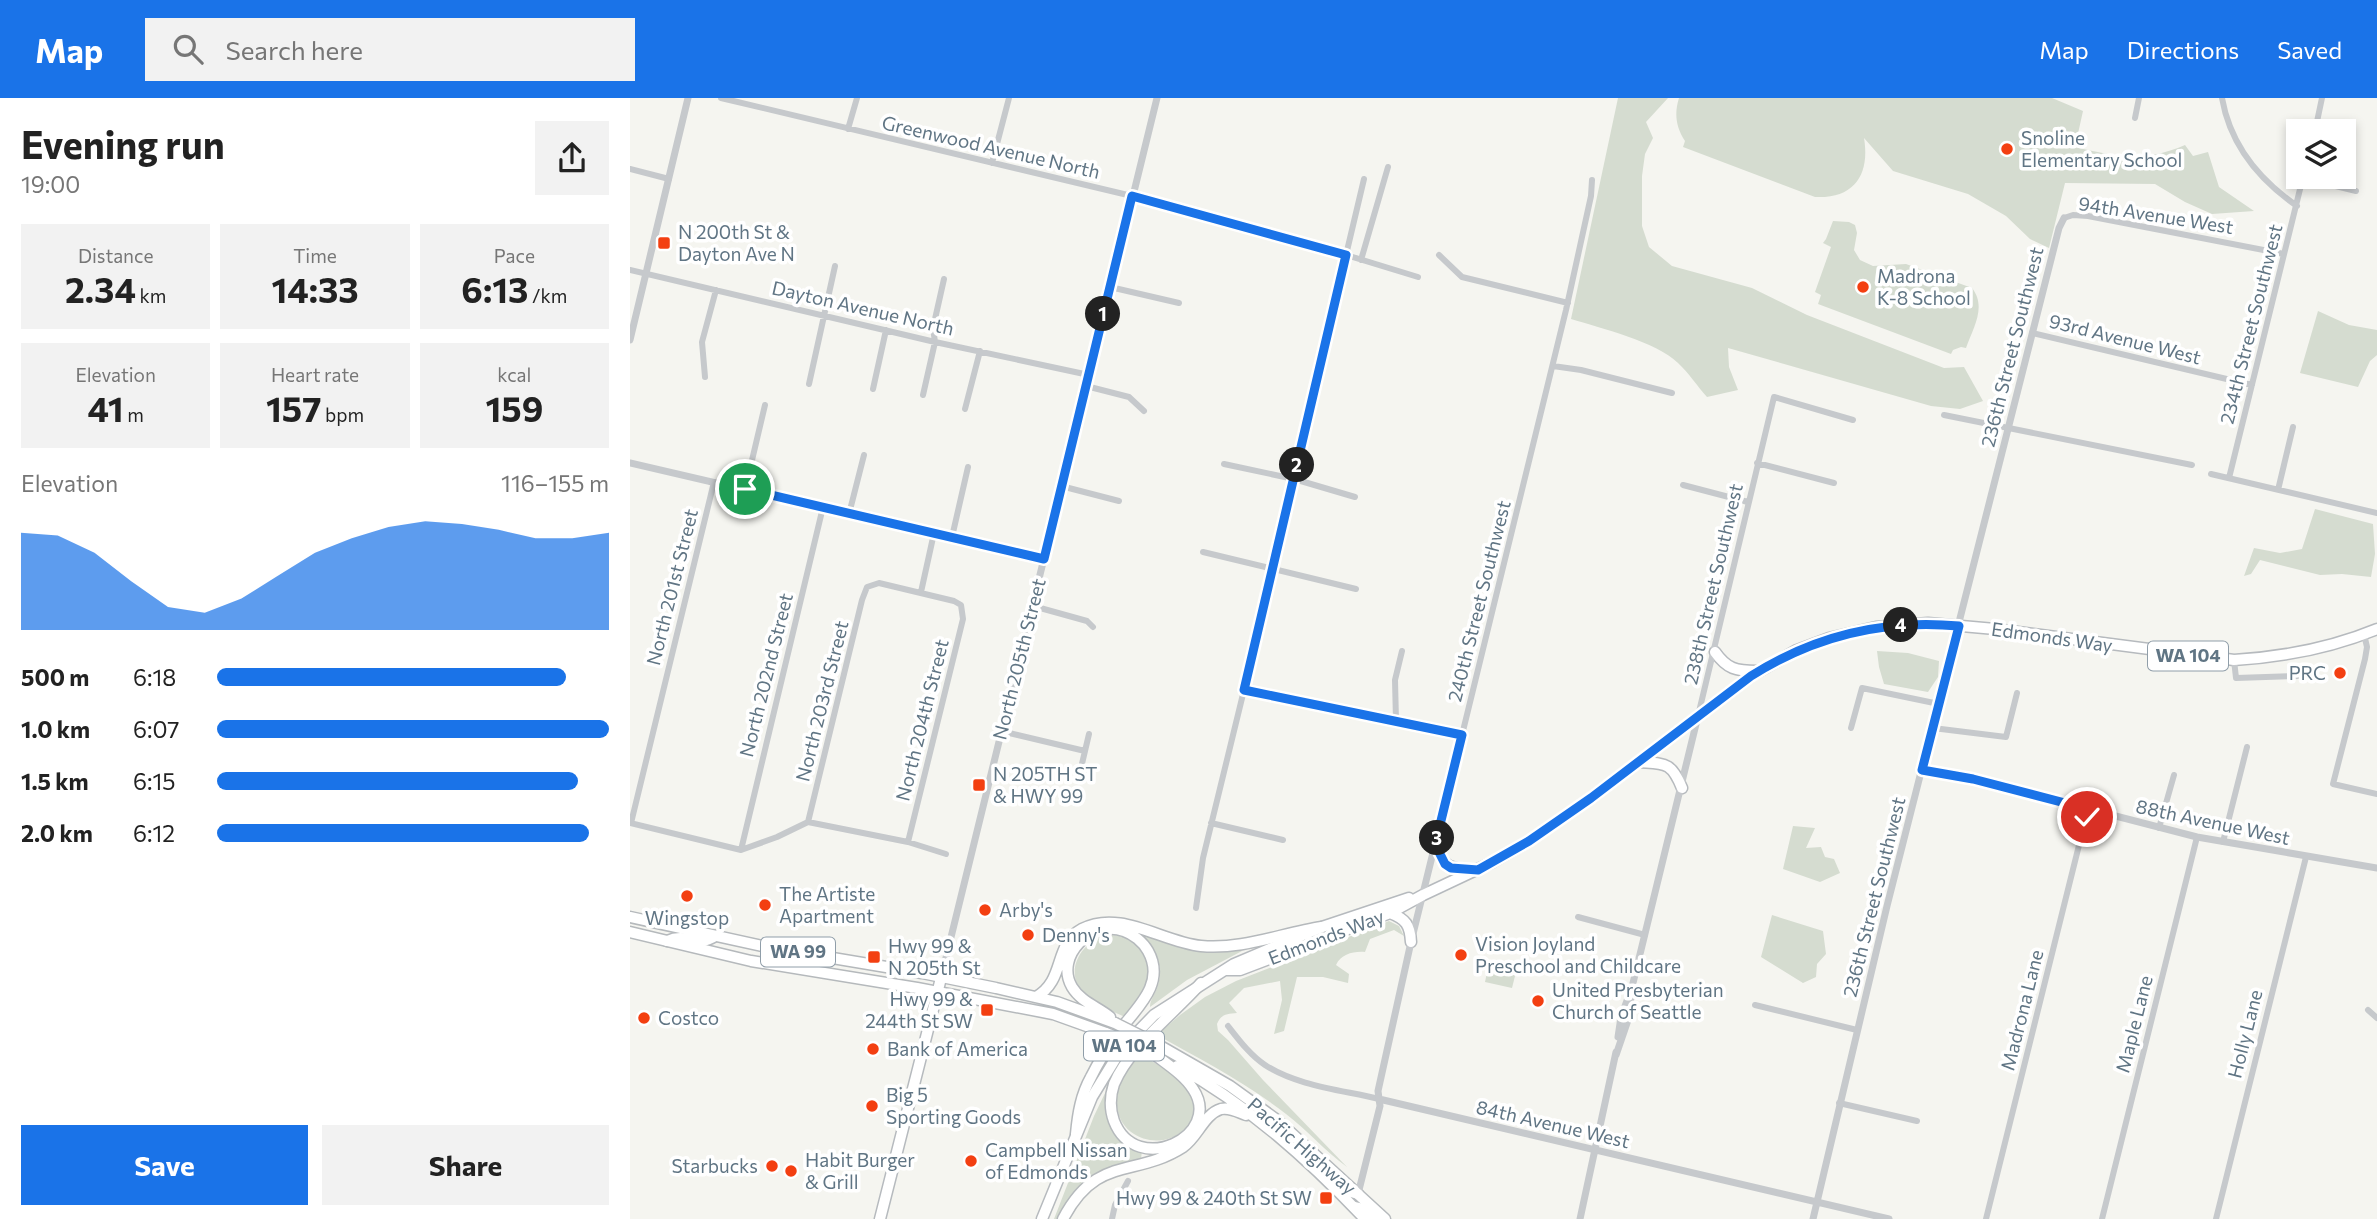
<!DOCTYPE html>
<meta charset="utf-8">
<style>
:root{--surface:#fff;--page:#f2f2f2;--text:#222;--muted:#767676;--accent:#1a73e8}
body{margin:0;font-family:Commissioner,sans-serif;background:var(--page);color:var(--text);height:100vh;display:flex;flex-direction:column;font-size:26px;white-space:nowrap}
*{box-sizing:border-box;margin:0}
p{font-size:23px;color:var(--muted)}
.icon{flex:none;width:38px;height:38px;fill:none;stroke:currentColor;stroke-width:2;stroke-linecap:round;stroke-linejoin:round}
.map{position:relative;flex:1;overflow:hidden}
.side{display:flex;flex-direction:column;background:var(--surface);width:630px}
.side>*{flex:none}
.tools{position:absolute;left:1656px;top:21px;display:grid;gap:14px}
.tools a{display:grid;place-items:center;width:70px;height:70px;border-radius:0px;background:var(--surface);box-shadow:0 4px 10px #0003;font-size:35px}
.pin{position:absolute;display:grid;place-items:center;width:60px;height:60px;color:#fff;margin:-30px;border:4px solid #fff;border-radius:50%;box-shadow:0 2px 7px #0007}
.km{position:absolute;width:35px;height:35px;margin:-18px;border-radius:50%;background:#222;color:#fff;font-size:19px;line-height:35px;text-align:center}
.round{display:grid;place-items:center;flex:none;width:74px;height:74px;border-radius:0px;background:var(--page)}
.headline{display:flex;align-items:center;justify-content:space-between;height:119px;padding:0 21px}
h1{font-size:38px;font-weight:700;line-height:52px}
.metrics{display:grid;grid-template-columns:repeat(3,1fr);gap:10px;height:119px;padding:7px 21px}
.metrics div{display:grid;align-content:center;border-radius:0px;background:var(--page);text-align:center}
.metrics b{font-size:35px;font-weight:700}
.metrics small{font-size:19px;font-weight:400}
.metrics p{font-size:19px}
.chart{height:196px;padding:14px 21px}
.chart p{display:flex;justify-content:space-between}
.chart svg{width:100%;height:126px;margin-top:7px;fill:var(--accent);opacity:.7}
.button{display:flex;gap:14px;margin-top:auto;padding:14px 21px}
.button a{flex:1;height:80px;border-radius:0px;background:var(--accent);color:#fff;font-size:28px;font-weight:700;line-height:80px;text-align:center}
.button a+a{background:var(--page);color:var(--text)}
ul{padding:0 21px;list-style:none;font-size:23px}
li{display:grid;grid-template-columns:112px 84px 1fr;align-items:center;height:52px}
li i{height:18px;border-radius:9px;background:var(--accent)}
header{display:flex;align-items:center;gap:42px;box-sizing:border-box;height:98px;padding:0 35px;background:var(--accent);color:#fff}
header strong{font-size:33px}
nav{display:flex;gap:38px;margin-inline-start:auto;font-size:24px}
.search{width:490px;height:63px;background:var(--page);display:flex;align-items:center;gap:18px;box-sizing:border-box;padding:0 24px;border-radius:0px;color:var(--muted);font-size:26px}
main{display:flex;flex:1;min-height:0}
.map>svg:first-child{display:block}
.green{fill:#d5dcd0}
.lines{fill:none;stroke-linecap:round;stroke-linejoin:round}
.primary-casing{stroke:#b6babe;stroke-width:13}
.trunk-casing{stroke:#b5b9bc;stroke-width:13}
.minor{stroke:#c6c9cc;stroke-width:6}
.tertiary{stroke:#c6c9cc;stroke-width:7}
.primary{stroke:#fff;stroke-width:10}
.trunk{stroke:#fff;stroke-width:10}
.trunk-bridge-casing{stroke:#b5b9bc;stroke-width:13;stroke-linecap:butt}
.trunk-bridge{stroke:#fff;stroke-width:10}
.route-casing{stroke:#fff;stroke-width:14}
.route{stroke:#1a73e8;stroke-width:9}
.poi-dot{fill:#f33f11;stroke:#fff;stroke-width:2.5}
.labels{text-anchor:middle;stroke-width:7;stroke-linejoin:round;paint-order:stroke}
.shield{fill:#fff;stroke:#909ea9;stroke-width:2}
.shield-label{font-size:18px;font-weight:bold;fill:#607584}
.poi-label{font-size:19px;fill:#607584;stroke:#fff;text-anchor:start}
.street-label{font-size:19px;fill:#607584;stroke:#fff}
</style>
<header>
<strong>Map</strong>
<div class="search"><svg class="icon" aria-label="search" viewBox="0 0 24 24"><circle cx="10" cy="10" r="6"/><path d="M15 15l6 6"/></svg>Search here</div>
<nav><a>Map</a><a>Directions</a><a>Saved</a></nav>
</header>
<main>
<section class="side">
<div class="headline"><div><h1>Evening run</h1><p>19:00</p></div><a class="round"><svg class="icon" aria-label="share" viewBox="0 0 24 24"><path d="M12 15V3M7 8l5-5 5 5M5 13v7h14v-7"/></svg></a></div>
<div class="metrics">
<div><p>Distance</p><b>2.34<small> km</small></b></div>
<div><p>Time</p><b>14:33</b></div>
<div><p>Pace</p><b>6:13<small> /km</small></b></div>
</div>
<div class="metrics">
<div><p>Elevation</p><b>41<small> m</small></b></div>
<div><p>Heart rate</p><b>157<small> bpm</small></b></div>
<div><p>kcal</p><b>159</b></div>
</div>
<div class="chart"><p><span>Elevation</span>116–155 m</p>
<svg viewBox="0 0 160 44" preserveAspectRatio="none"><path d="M0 44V10L10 11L20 17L30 27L40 36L50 38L60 33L70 25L80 17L90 12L100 8L110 6L120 7L130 9L140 12L150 12L160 10V44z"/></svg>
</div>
<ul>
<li><b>500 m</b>6:18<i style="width:89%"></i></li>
<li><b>1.0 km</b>6:07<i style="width:100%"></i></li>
<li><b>1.5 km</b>6:15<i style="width:92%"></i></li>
<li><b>2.0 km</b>6:12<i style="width:95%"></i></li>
</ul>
<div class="button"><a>Save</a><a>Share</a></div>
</section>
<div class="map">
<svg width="1747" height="1121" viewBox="0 0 1747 1121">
<rect width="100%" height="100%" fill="#f5f5f0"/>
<path class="green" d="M 988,0 L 1038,0 L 1016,24 L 1023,40 L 1015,56 L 1012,78 L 1012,128 L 1019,149 L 1042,168 L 1122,190 L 1177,217 L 1314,270 L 1334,269 L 1353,303 L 1330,311 L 1301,308 L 1098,250 L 1099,269 L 1108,292 L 1077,299 C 1067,288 1059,275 1048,265 C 1027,244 970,230 941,221 Z
M 1049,0 L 1422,0 L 1453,13 L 1445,49 C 1488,59 1513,65 1555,47 L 1563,58 L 1578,54 L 1589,89 L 1624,113 L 1582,116 L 1555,104 L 1525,86 L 1435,85 L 1419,150 L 1400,141 L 1376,118 L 1338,96 L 1263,73 L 1234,40 C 1240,76 1225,101 1185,99 L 1053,49 L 1055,43 C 1046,29 1044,16 1049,0 Z
M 1203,123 L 1219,124 L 1225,127 L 1227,135 L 1224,152 L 1230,162 L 1243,168 L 1276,166 L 1342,190 C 1357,209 1343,230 1336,250 L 1331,249 L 1323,252 L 1321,256 L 1188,206 L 1191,197 L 1185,194 L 1201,149 L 1193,145 L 1196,141 Z
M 1688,213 L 1719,227 L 1747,232 L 1747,257 L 1740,263 L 1728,289 L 1670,275 Z
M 1685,411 L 1743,426 L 1745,456 L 1741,479 L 1712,476 L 1690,477 L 1630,462 L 1621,476 L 1614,478 L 1624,450 L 1650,455 L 1672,451 Z
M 1247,553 L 1278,555 L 1309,563 L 1308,579 L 1298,594 L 1254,586 L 1249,569 Z
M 1163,728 L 1185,730 L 1176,750 L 1191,749 L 1195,759 L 1204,761 L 1210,775 L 1190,784 L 1153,771 Z
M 1142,817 L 1193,833 L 1196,856 L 1187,866 L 1186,879 L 1173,885 L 1131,859 Z
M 759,823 L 769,828 L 774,838 L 764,832 L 740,841 L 735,854 C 724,853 711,856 706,867 L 719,876 L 718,885 L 693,879 L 667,879 L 654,933 L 644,936 L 652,902 L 650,883 L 614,890 L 599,905 L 607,915 C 597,916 591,916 587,926 L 588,933 L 598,942 L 633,982 L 717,1069 C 695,1053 677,1032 656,1016 C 616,985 572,962 527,937 L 550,917 L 575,899 L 606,883 Z
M 508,835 L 609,851 L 612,853 L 557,882 L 520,909 C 520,901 526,895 528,887 C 534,866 525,847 508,835 Z
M 478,837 C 507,835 529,866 515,893 C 511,902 501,911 495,919 C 482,913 466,907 455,897 C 432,875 451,842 478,837 Z
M 859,865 L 887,870 L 882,890 L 855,884 Z
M 511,956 C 525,966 548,977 558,992 C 581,1027 533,1058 501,1034 C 491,1026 486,1015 487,1001 C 487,994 489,982 494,976 C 498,970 505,963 511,956 Z
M 476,993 L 478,994 L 478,1018 L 512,1053 L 511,1061 C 478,1070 444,1089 427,1121 L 424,1121 L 464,1018 Z"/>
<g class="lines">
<g class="primary-casing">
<path id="primary" d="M 1085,554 C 1097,571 1106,573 1127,573
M 1008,664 C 1035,666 1041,663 1052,690
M 807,739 C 810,767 816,771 844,772
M 760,815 C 776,821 780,827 781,844
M 37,843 C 58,834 67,850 85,838
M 595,872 L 610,872 L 760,815 L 793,797 L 863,764 L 899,743 L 961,700 L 1121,578 L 1167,552 L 1199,540 L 1246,529 L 1298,525 L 1365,531 L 1604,562 C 1653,559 1701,550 1747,531
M 689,1068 L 714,1092 L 728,1096
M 724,1109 L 733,1111 L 745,1121
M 250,1121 L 311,880
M 412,1121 L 462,999 L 492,950 L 524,917 L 604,866 L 692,829 L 779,800"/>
</g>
<g class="trunk-casing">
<path id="trunk" d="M 0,819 L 137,849 L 292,875 L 366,890 L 427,904 L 485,925
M 0,834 L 121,863 L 287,890 L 423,916 L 476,935
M 406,899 C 436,882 423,847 452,831 C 490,811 532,844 571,848 C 612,852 652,835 692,829
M 525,945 L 600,988 L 647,1022 L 755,1121
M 519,952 C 533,964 553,975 563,991 C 594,1038 506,1080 484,1023 C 480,1012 480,998 484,986 C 500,948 544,916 571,885
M 547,968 C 618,1007 679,1062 735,1121
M 446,1036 C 448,1015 451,997 461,979 C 468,965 477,950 486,937 C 504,912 537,887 518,853 C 513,844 503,836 494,833 C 462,821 424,858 442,889 C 451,904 468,909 480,919
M 433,1121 C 467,1056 505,1080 553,1049 C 567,1040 574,1016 591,1011 C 600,1009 608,1014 616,1017"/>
</g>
<path class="minor" d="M 91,0 L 502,98
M 1592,0 C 1600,46 1628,81 1667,108
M 1505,20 L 1509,0
M 218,31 L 227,0
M 1685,33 L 1692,0
M 362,65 L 379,0
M 0,71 L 39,81
M 1673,80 L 1726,93
M 734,81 L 716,157 L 788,179
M 1434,120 L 1443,117 L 1458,118 L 1654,156
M 809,157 L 832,179 L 938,205
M 731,162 L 758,69
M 0,172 L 305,244 L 459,277
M 480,189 L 549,205
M 1402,235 L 1622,287
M 923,268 L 951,272 L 1042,295
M 75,279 L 72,244 L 86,192
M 179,286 L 205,168
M 456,288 L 499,299 L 514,313
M 243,291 L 256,232
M 293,297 L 305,244 L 303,230 L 314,181
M 335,311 L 350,253
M 1314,317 L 1562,367
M 1127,365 L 1204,385
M 594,366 L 664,381 L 725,399
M 1581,376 L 1747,415
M 1599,380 L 1673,79
M 1053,387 L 1118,404
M 431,388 L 489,403
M 115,392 L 135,307
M 1648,392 L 1663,329
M 219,416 L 234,357
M 322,439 L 338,369
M 573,454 L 726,491
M 291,494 L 304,435
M 403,508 L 457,523 L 463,529
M 1734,536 L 1737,549 L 1735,561 L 1703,686 L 1747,696
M 1604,562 L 1606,580 L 1668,578
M 1068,618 L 1144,299 L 1223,322
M 766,623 L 765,582 L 772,553
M 1221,630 L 1232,590 L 1309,606
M 1303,630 L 1376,639 L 1387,595
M 371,633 L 455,653
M 832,637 L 936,212 L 961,98 L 962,82
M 451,670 L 459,636
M 178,724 L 232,502 L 237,489 L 249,485 L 324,503 L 331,507 L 333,521 L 278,744
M 0,725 L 111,752 L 147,739 L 178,724 L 278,744 L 316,756
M 1,725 L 84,384
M 581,725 L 653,742
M 1529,730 L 1544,677
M 1593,744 L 1617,649
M 111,752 L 193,409
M 566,810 L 573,760 L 614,592
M 948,819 L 1015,837
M 1125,907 L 1227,932
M 1738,912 L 1747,920
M 598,928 C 609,942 620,957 635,967 C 667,988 712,992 749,1001
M 1209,1005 L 1287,1023
M 482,1121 L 485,1107 L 498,1083
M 1356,1121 L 1458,711
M 1472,1121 L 1567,739
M 1586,1121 L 1676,759"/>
<path class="tertiary" d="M 502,98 L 716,157 L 614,592 L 832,637 L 781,844 L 748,993 L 750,1008 L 728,1096
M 0,242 L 58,0
M 0,365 L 414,461
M 1292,672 L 1343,681 L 1567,739 L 1747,770
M 311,880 L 527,0
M 988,939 L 991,919 L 998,900
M 986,957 L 998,922 L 1003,885 L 1068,618
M 749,1001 L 1259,1121
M 950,1121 L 986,954
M 1183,1121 L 1257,808 L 1429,130 L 1434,120"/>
<use href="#primary" class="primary"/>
<use href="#trunk" class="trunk"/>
<g class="trunk-bridge-casing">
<path id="trunk-bridge" d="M 485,925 L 525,945
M 476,935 L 519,952"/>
</g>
<use href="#trunk-bridge" class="trunk-bridge"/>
</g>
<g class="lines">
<g class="route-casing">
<path id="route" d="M 115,391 L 414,461 L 502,98 L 716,157 L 614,592 L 832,637 L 807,739 L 809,754 L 815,766 L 821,770 L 848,772 L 899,743 L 961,700 L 1121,578 C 1184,538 1254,521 1329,528 L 1292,672 L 1343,681 L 1458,711 L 1457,719"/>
</g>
<use href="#route" class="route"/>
</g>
<g class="poi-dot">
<circle cx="1377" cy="51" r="7"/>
<rect x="27" y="138" width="14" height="14" rx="3.5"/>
<circle cx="1233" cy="189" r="7"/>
<circle cx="1710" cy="575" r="7"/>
<rect x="342" y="680" width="14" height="14" rx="3.5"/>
<circle cx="57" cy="798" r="7"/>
<circle cx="135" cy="807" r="7"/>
<circle cx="355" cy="812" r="7"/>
<circle cx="398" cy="837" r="7"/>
<circle cx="831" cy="857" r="7"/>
<rect x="237" y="852" width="14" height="14" rx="3.5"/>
<circle cx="908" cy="903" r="7"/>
<rect x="350" y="905" width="14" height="14" rx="3.5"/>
<circle cx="14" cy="920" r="7"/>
<circle cx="243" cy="951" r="7"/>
<circle cx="242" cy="1008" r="7"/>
<circle cx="341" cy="1063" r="7"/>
<circle cx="142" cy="1068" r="7"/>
<circle cx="161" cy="1073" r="7"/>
<rect x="689" y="1093" width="14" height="14" rx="3.5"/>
</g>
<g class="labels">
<g class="shield">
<rect x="1518" y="543.5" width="80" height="29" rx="5"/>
<rect x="131" y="839.5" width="74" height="29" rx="5"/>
<rect x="454" y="933.5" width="80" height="29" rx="5"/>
</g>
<g class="shield-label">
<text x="1558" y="564">WA 104</text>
<text x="168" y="860">WA 99</text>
<text x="494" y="954">WA 104</text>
</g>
<g class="poi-label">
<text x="1391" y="47">Snoline<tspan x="1391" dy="22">Elementary School</tspan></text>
<text x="48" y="141">N 200th St &amp;<tspan x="48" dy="22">Dayton Ave N</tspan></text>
<text x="1247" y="185">Madrona<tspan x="1247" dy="22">K-8 School</tspan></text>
<text x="1696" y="582" text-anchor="end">PRC</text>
<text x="363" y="683">N 205TH ST<tspan x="363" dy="22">&amp; HWY 99</tspan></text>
<text x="149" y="803">The Artiste<tspan x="149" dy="22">Apartment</tspan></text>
<text x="369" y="819">Arby's</text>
<text x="57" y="827" text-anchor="middle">Wingstop</text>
<text x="412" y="844">Denny's</text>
<text x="845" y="853">Vision Joyland<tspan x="845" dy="22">Preschool and Childcare</tspan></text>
<text x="258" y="855">Hwy 99 &amp;<tspan x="258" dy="22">N 205th St</tspan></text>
<text x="922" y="899">United Presbyterian<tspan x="922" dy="22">Church of Seattle</tspan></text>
<text x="343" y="908" text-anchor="end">Hwy 99 &amp;<tspan x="343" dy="22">244th St SW</tspan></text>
<text x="28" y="927">Costco</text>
<text x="257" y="958">Bank of America</text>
<text x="256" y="1004">Big 5<tspan x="256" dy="22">Sporting Goods</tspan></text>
<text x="355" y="1059">Campbell Nissan<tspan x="355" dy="22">of Edmonds</tspan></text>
<text x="175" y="1069">Habit Burger<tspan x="175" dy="22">&amp; Grill</tspan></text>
<text x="128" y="1075" text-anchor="end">Starbucks</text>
<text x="682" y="1107" text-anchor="end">Hwy 99 &amp; 240th St SW</text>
</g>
<g class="street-label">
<text transform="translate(361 49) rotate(13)" y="7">Greenwood Avenue North</text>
<text transform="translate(1526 117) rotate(9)" y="7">94th Avenue West</text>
<text transform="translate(233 210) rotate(13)" y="7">Dayton Avenue North</text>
<text transform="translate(1621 226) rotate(-76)" y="7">234th Street Southwest</text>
<text transform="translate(1495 241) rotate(14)" y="7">93rd Avenue West</text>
<text transform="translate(1382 249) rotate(-76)" y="7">236th Street Southwest</text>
<text transform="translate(1083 486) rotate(-77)" y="7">238th Street Southwest</text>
<text transform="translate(42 489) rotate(-76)" y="7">North 201st Street</text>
<text transform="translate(849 503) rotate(-76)" y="7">240th Street Southwest</text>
<text transform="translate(1422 539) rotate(8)" y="7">Edmonds Way</text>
<text transform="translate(389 561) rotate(-76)" y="7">North 205th Street</text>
<text transform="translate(136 577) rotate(-76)" y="7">North 202nd Street</text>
<text transform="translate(192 603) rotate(-76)" y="7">North 203rd Street</text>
<text transform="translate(292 622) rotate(-76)" y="7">North 204th Street</text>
<text transform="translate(1583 724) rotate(12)" y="7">88th Avenue West</text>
<text transform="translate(1244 799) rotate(-76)" y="7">236th Street Southwest</text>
<text transform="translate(696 839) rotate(-21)" y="7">Edmonds Way</text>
<text transform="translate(1392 912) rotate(-76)" y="7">Madrona Lane</text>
<text transform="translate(1504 926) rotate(-76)" y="7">Maple Lane</text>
<text transform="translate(1615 936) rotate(-76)" y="7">Holly Lane</text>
<text transform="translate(923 1026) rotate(13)" y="7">84th Avenue West</text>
<text transform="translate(672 1048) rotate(41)" y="7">Pacific Highway</text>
</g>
</g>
</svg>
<div class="tools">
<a><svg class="icon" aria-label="layers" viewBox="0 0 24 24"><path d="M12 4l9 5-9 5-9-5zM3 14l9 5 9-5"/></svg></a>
</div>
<div class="pin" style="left:115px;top:391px;background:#1e9e55"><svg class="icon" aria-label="arrive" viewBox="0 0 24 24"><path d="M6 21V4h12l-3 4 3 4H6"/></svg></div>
<div class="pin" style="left:1457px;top:719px;background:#d93025"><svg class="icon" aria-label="check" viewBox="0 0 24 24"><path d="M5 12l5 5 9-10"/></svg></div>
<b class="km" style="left:473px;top:216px">1</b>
<b class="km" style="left:667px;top:367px">2</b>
<b class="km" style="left:807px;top:740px">3</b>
<b class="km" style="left:1271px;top:527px">4</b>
</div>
</main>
